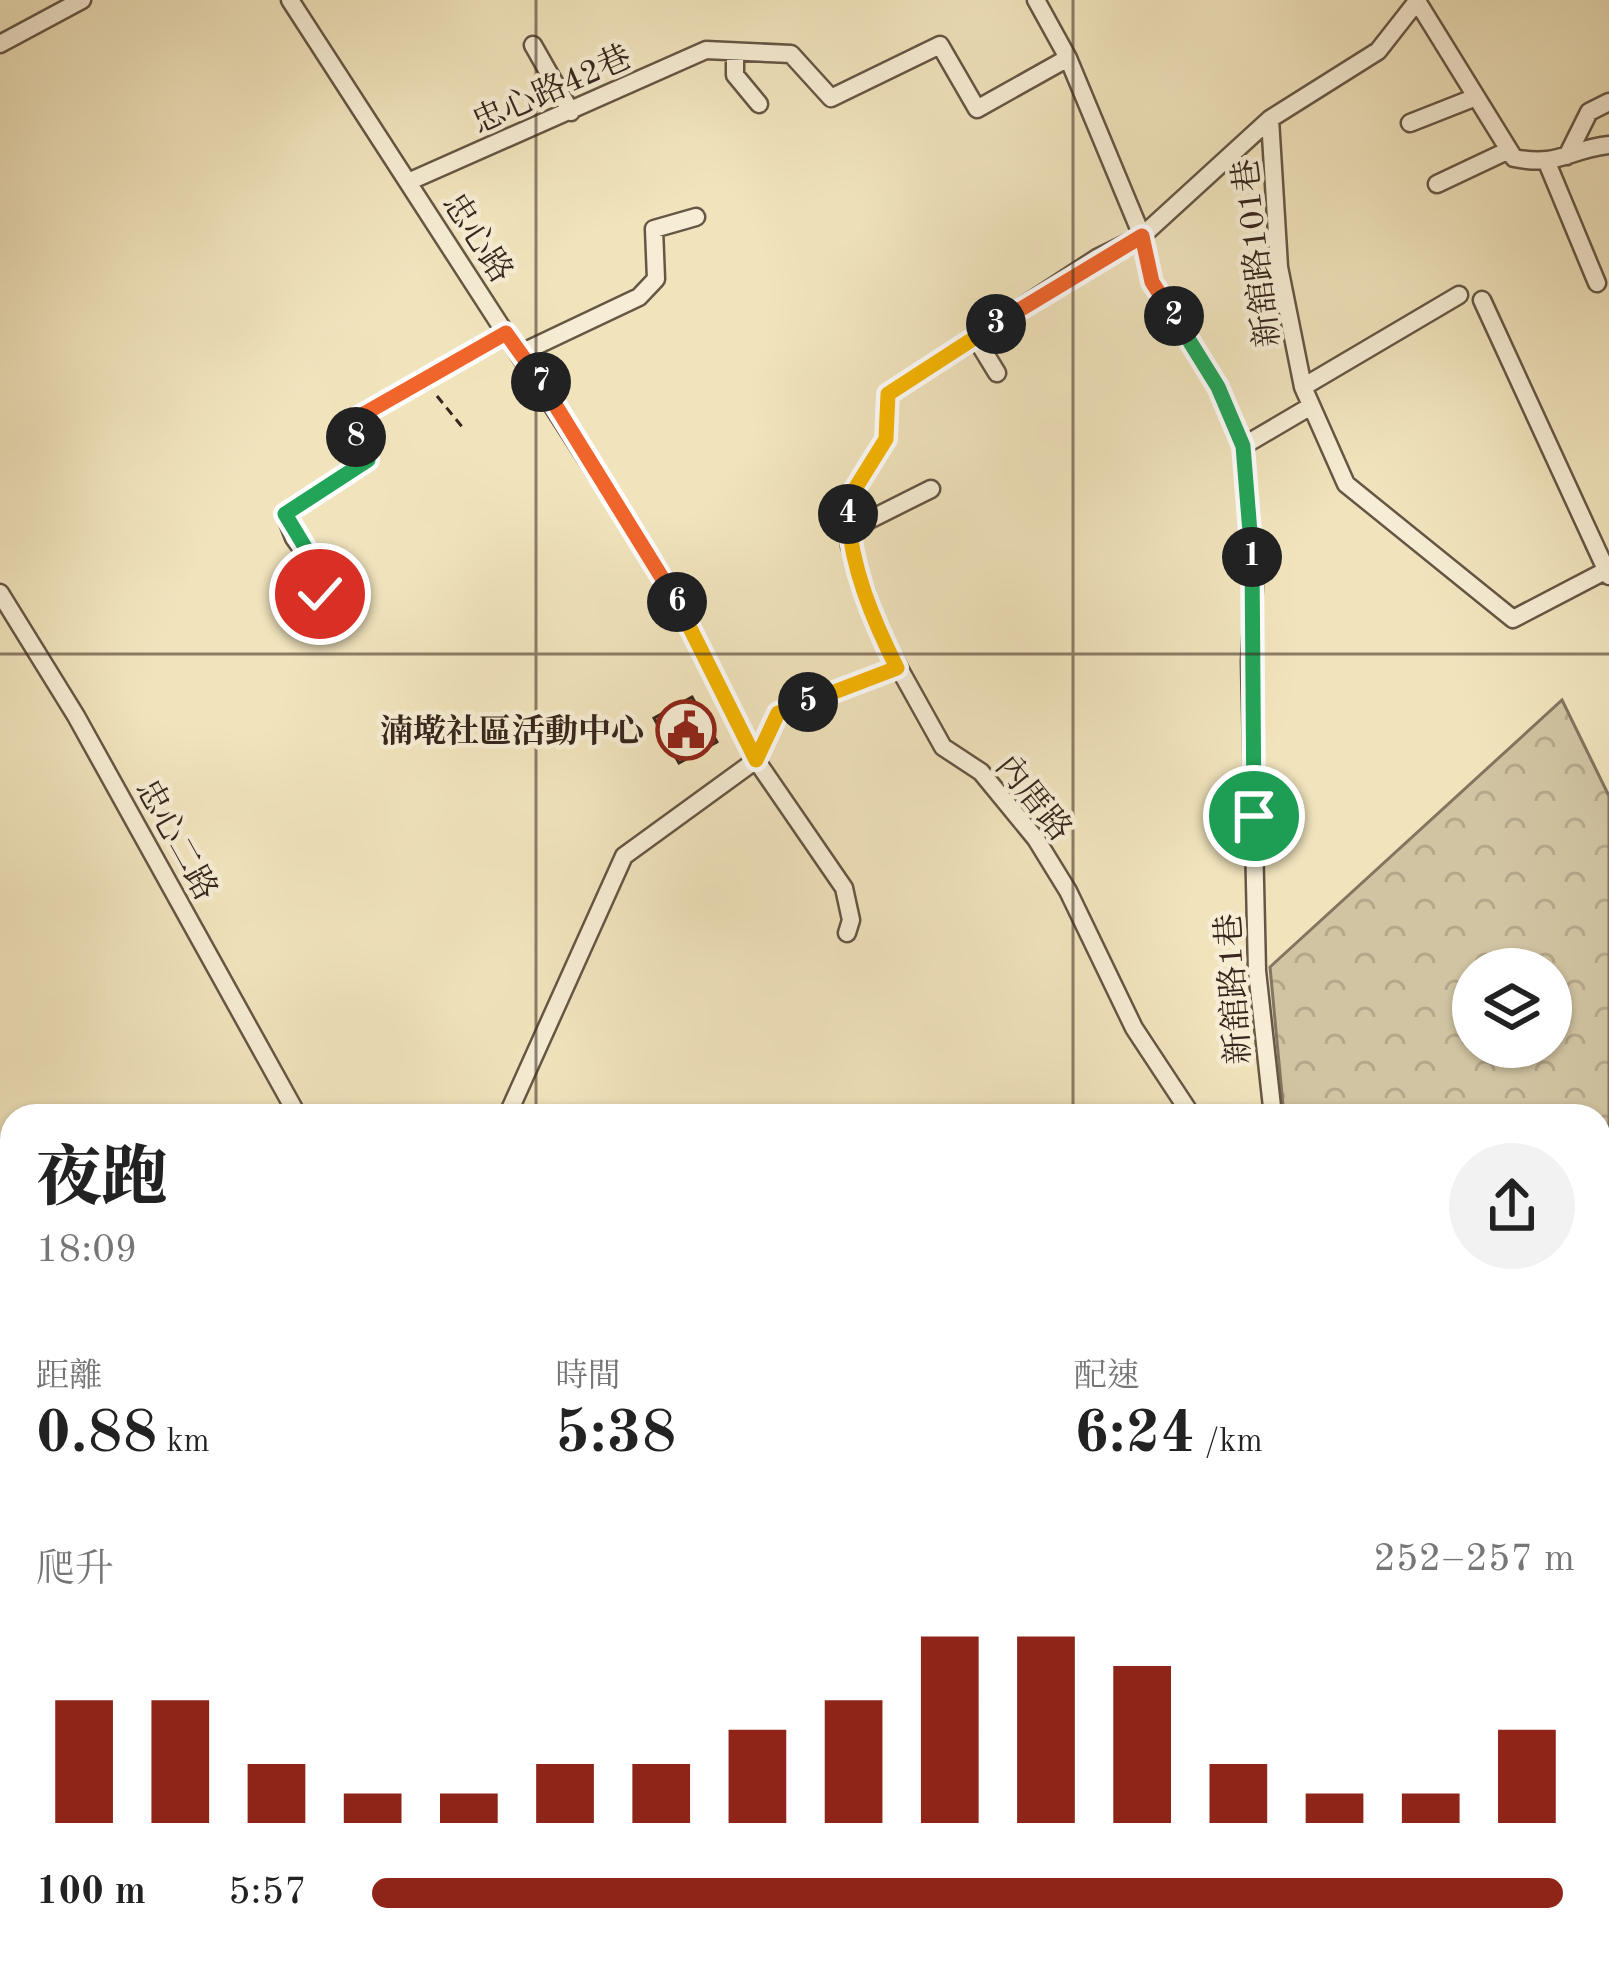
<!DOCTYPE html>
<html lang="zh-TW">
<meta charset="utf-8">
<style>
:root{--surface:#fff;--page:#f2f2f2;--text:#222;--muted:#767676;--accent:#8f2418}
body{margin:0;font-family:"Old Standard TT","Noto Serif TC",serif;background:var(--page);color:var(--text);height:100vh;display:flex;flex-direction:column;font-size:45px;white-space:nowrap}
*{box-sizing:border-box;margin:0}
p{font-size:39px;color:var(--muted)}
.icon{flex:none;width:66px;height:66px;fill:none;stroke:currentColor;stroke-width:2;stroke-linecap:round;stroke-linejoin:round}
.map{position:relative;flex:1;overflow:hidden}
.sheet{position:absolute;left:0px;top:1104px;width:1611px;height:861px;display:flex;flex-direction:column;background:var(--surface);border-radius:36px 36px 0 0;box-shadow:0 3px 9px #0004}
.sheet>*{flex:none}
.tools{position:absolute;left:1452px;top:948px;display:grid;gap:24px}
.tools a{display:grid;place-items:center;width:120px;height:120px;border-radius:50%;background:var(--surface);box-shadow:0 3px 9px #0004;font-size:60px}
.pin{position:absolute;display:grid;place-items:center;width:102px;height:102px;color:#fff;margin:-51px;border:6px solid #fff;border-radius:50%;box-shadow:0 3px 12px #0007}
.km{position:absolute;width:60px;height:60px;margin:-30px;border-radius:50%;background:#222;color:#fff;font-size:33px;line-height:60px;text-align:center}
.round{display:grid;place-items:center;flex:none;width:126px;height:126px;border-radius:63px;background:var(--page)}
.overview{display:flex;align-items:center;justify-content:space-between;height:204px;padding:0 36px}
h1{font-size:66px;font-weight:800;line-height:90px}
.figures{display:grid;grid-template-columns:repeat(3,1fr);gap:18px;height:204px;padding:12px 36px}
.figures div{display:grid;align-content:center}
.figures b{font-size:60px;font-weight:800}
.figures small{font-size:33px;font-weight:400}
.figures p{font-size:33px}
.chart{height:336px;padding:24px 36px}
.chart p{display:flex;justify-content:space-between}
.chart svg{width:100%;height:216px;margin-top:12px;stroke:var(--accent);stroke-width:6}
ul{padding:0 36px;list-style:none;font-size:39px}
li{display:grid;grid-template-columns:192px 144px 1fr;align-items:center;height:90px}
li i{height:30px;border-radius:15px;background:var(--accent)}
.map>svg:first-child{display:block}
.park{fill:url(#park-crowns);stroke:#847560;stroke-width:3;fill-rule:evenodd}
.building{fill:#988970;stroke:#37261d;stroke-width:3}
.lines{fill:none;stroke-linecap:round;stroke-linejoin:round}
.minor-casing{stroke:#665645;stroke-width:21}
.path{stroke:#37261d;stroke-width:3;stroke-dasharray:9 6;stroke-linecap:butt}
.minor{stroke:#f6edd4;stroke-width:16}
.split-1-casing{stroke:#fff;stroke-width:24}
.split-2-casing{stroke:#fff;stroke-width:24}
.split-3-casing{stroke:#fff;stroke-width:24}
.split-4-casing{stroke:#fff;stroke-width:24}
.split-5-casing{stroke:#fff;stroke-width:24}
.split-6-casing{stroke:#fff;stroke-width:24}
.split-7-casing{stroke:#fff;stroke-width:24}
.split-8-casing{stroke:#fff;stroke-width:24}
.split-9-casing{stroke:#fff;stroke-width:24}
.split-1{stroke:#22a559;stroke-width:15}
.split-2{stroke:#22a559;stroke-width:15}
.split-3{stroke:#f0652b;stroke-width:15}
.split-4{stroke:#f5b400;stroke-width:15}
.split-5{stroke:#f5b400;stroke-width:15}
.split-6{stroke:#f5b400;stroke-width:15}
.split-7{stroke:#f0652b;stroke-width:15}
.split-8{stroke:#f0652b;stroke-width:15}
.split-9{stroke:#22a559;stroke-width:15}
.grid{fill:none;stroke:#37261d;stroke-width:3;stroke-opacity:0.55}
.labels{text-anchor:middle;stroke-width:9;stroke-linejoin:round;paint-order:stroke}
.street-label{font-size:33px;fill:#37261d;stroke:#f6edd4}
.poi-label{font-size:33px;font-weight:bold;fill:#37261d;stroke:#f6edd4;text-anchor:end}
</style>
<div class="map">
<svg width="1609" height="1963" viewBox="0 0 1609 1963">
<defs>
<pattern id="park-crowns" width="20" height="18" patternUnits="userSpaceOnUse" patternTransform="scale(3)"><rect width="20" height="18" fill="#d1c4a2"/><path d="M2 6a3 3 0 1 1 6 0M12 15a3 3 0 1 1 6 0" fill="none" stroke="#b4a88b"/></pattern>
</defs>
<rect width="100%" height="100%" fill="#f1e4bd"/>
<filter id="stains"><feTurbulence type="fractalNoise" baseFrequency=".00167" numOctaves="4"/><feColorMatrix values="0 0 0 0 .2 0 0 0 0 .09 0 0 0 0 .02 0 0 0 .5 -.17"/></filter>
<radialGradient id="worn" r=".72"><stop offset=".6" stop-color="#630" stop-opacity="0"/><stop offset="1" stop-color="#630" stop-opacity=".3"/></radialGradient>
<path class="park" d="M 1562,700 L 1609,796 L 1609,1296 L 1599,1307 L 1599,1116 L 1284,1116 L 1270,967 ZM 1473,969 L 1551,969 L 1551,1047 L 1473,1047 Z"/>
<path class="building" d="M 692,697 L 717,742 L 679,763 L 654,718 Z"/>
<g class="lines">
<g class="minor-casing">
<path id="minor" d="M 290,0 L 667,583 L 756,760 L 844,888 L 851,920 L 847,933
M 1036,0 L 1068,58 L 1142,236 L 1152,282 L 1218,387 L 1243,446 L 1254,587 L 1250,661 L 1257,971 L 1273,1116
M 1417,1 L 1514,158 C 1560,167 1566,150 1609,145
M 0,44 L 82,0
M 533,45 L 571,112
M 735,54 L 735,75 L 759,104
M 1270,119 L 1279,267 L 1303,387 L 1346,484 L 1513,619 L 1605,571
M 1410,123 L 1476,97
M 1567,156 L 1589,112 L 1609,102
M 1548,165 L 1597,283
M 408,182 L 706,50 L 791,54 L 831,98 L 940,45 L 977,109 L 1068,58
M 1437,184 L 1509,150
M 1482,300 L 1609,576
M 975,337 L 997,373
M 523,352 L 639,297 L 656,279 L 654,229 L 696,217
M 1303,387 L 1459,295
M 1243,446 L 1311,406
M 849,530 L 931,489
M 0,593 L 76,716 L 298,1116
M 295,610 L 320,594 L 323,577 L 294,538 L 285,514 L 368,460 L 348,423 L 506,333
M 507,1116 L 624,856 L 756,760 L 778,713 L 897,668
M 1192,1116 L 1134,1028 L 1068,891 L 1036,839 L 981,772 L 943,747 L 880,634 L 850,546 L 848,511 L 853,492 L 886,439 L 888,394 L 1097,258 L 1142,236 L 1270,119 L 1378,51 L 1418,0
M 1599,1331 L 1609,1320
M 0,1523 L 12,1518
M 0,1638 L 12,1675
M 1599,1676 L 1609,1682
M 131,1953 L 135,1963
M 306,1953 L 307,1963
M 878,1953 L 884,1963
M 410,1963 L 420,1953
M 582,1963 L 637,1963
M 754,1963 L 772,1953
M 927,1963 L 941,1953"/>
</g>
<path class="path" d="M 437,396 L 463,428
M 1535,1953 L 1543,1963"/>
<use href="#minor" class="minor"/>
</g>
<g class="lines">
<g class="split-1-casing">
<path id="split-1" d="M 1252,557 L 1254,816"/>
</g>
<g class="split-2-casing">
<path id="split-2" d="M 1174,316 L 1218,387 L 1243,446 L 1252,557"/>
</g>
<g class="split-3-casing">
<path id="split-3" d="M 996,324 L 1142,236 L 1152,282 L 1174,316"/>
</g>
<g class="split-4-casing">
<path id="split-4" d="M 848,514 L 853,492 L 886,439 L 888,394 L 996,324"/>
</g>
<g class="split-5-casing">
<path id="split-5" d="M 808,702 L 897,668 C 873,620 851,568 848,514"/>
</g>
<g class="split-6-casing">
<path id="split-6" d="M 677,602 L 756,760 L 778,713 L 808,702"/>
</g>
<g class="split-7-casing">
<path id="split-7" d="M 541,382 L 677,602"/>
</g>
<g class="split-8-casing">
<path id="split-8" d="M 356,437 L 348,423 L 506,333 L 541,382"/>
</g>
<g class="split-9-casing">
<path id="split-9" d="M 320,594 L 323,577 L 285,514 L 368,460 L 356,437"/>
</g>
<use href="#split-1" class="split-1"/>
<use href="#split-2" class="split-2"/>
<use href="#split-3" class="split-3"/>
<use href="#split-4" class="split-4"/>
<use href="#split-5" class="split-5"/>
<use href="#split-6" class="split-6"/>
<use href="#split-7" class="split-7"/>
<use href="#split-8" class="split-8"/>
<use href="#split-9" class="split-9"/>
</g>
<path class="grid" d="M 536,0 L 536,1116M 1073,0 L 1073,1116M 0,654 L 1609,654M 0,1309 L 12,1309M 1599,1309 L 1609,1309M 536,1953 L 536,1963M 1073,1953 L 1073,1963"/>
<defs>
<g id="civic-ring" transform="scale(3)"><circle r="9.5" fill="#f6edd4" stroke="#8f2418" stroke-width="1.5"/><path d="M-.6-6.5H3V-4.5H.6V-3L4-1V1h2V6H-6V1h2V-1L-.6-3ZM-1.2 2.5V6h2.4V2.5Z" fill="#8f2418"/></g>
</defs>
<g fill-rule="evenodd">
<use href="#civic-ring" x="686" y="730"/>
</g>
<g class="labels">
<g class="street-label">
<text transform="translate(551 88) rotate(-24)" y="12">忠心路42巷</text>
<text transform="translate(479 237) rotate(57)" y="12">忠心路</text>
<text transform="translate(1255 253) rotate(-97)" y="12">新舘路101巷</text>
<text transform="translate(1035 797) rotate(51)" y="12">內厝路</text>
<text transform="translate(178 839) rotate(61)" y="12">忠心二路</text>
<text transform="translate(1232 989) rotate(-94)" y="12">新舘路1巷</text>
</g>
<g class="poi-label">
<text x="644" y="742">湳墘社區活動中心</text>
</g>
</g>
<rect width="100%" height="100%" filter="url(#stains)"/>
<rect width="100%" height="100%" fill="url(#worn)"/>
</svg>
<div class="tools">
<a><svg class="icon" aria-label="layers" viewBox="0 0 24 24"><path d="M12 4l9 5-9 5-9-5zM3 14l9 5 9-5"/></svg></a>
</div>
<div class="pin" style="left:1254px;top:816px;background:#1e9e55"><svg class="icon" aria-label="arrive" viewBox="0 0 24 24"><path d="M6 21V4h12l-3 4 3 4H6"/></svg></div>
<div class="pin" style="left:320px;top:594px;background:#d93025"><svg class="icon" aria-label="check" viewBox="0 0 24 24"><path d="M5 12l5 5 9-10"/></svg></div>
<b class="km" style="left:1252px;top:557px">1</b>
<b class="km" style="left:1174px;top:316px">2</b>
<b class="km" style="left:996px;top:324px">3</b>
<b class="km" style="left:848px;top:514px">4</b>
<b class="km" style="left:808px;top:702px">5</b>
<b class="km" style="left:677px;top:602px">6</b>
<b class="km" style="left:541px;top:382px">7</b>
<b class="km" style="left:356px;top:437px">8</b>
<section class="sheet">
<div class="overview"><div><h1>夜跑</h1><p>18:09</p></div><a class="round"><svg class="icon" aria-label="share" viewBox="0 0 24 24"><path d="M12 15V3M7 8l5-5 5 5M5 13v7h14v-7"/></svg></a></div>
<div class="figures">
<div><p>距離</p><b>0.88<small> km</small></b></div>
<div><p>時間</p><b>5:38</b></div>
<div><p>配速</p><b>6:24<small> /km</small></b></div>
</div>
<div class="chart"><p><span>爬升</span>252–257 m</p>
<svg viewBox="0 0 160 44" preserveAspectRatio="none"><path d="M5 44V19M15 44V19M25 44V32M35 44V38M45 44V38M55 44V32M65 44V32M75 44V25M85 44V19M95 44V6M105 44V6M115 44V12M125 44V32M135 44V38M145 44V38M155 44V25"/></svg>
</div>
<ul>
<li><b>100 m</b>5:57<i style="width:99%"></i></li>
</ul>
</section>
</div>
